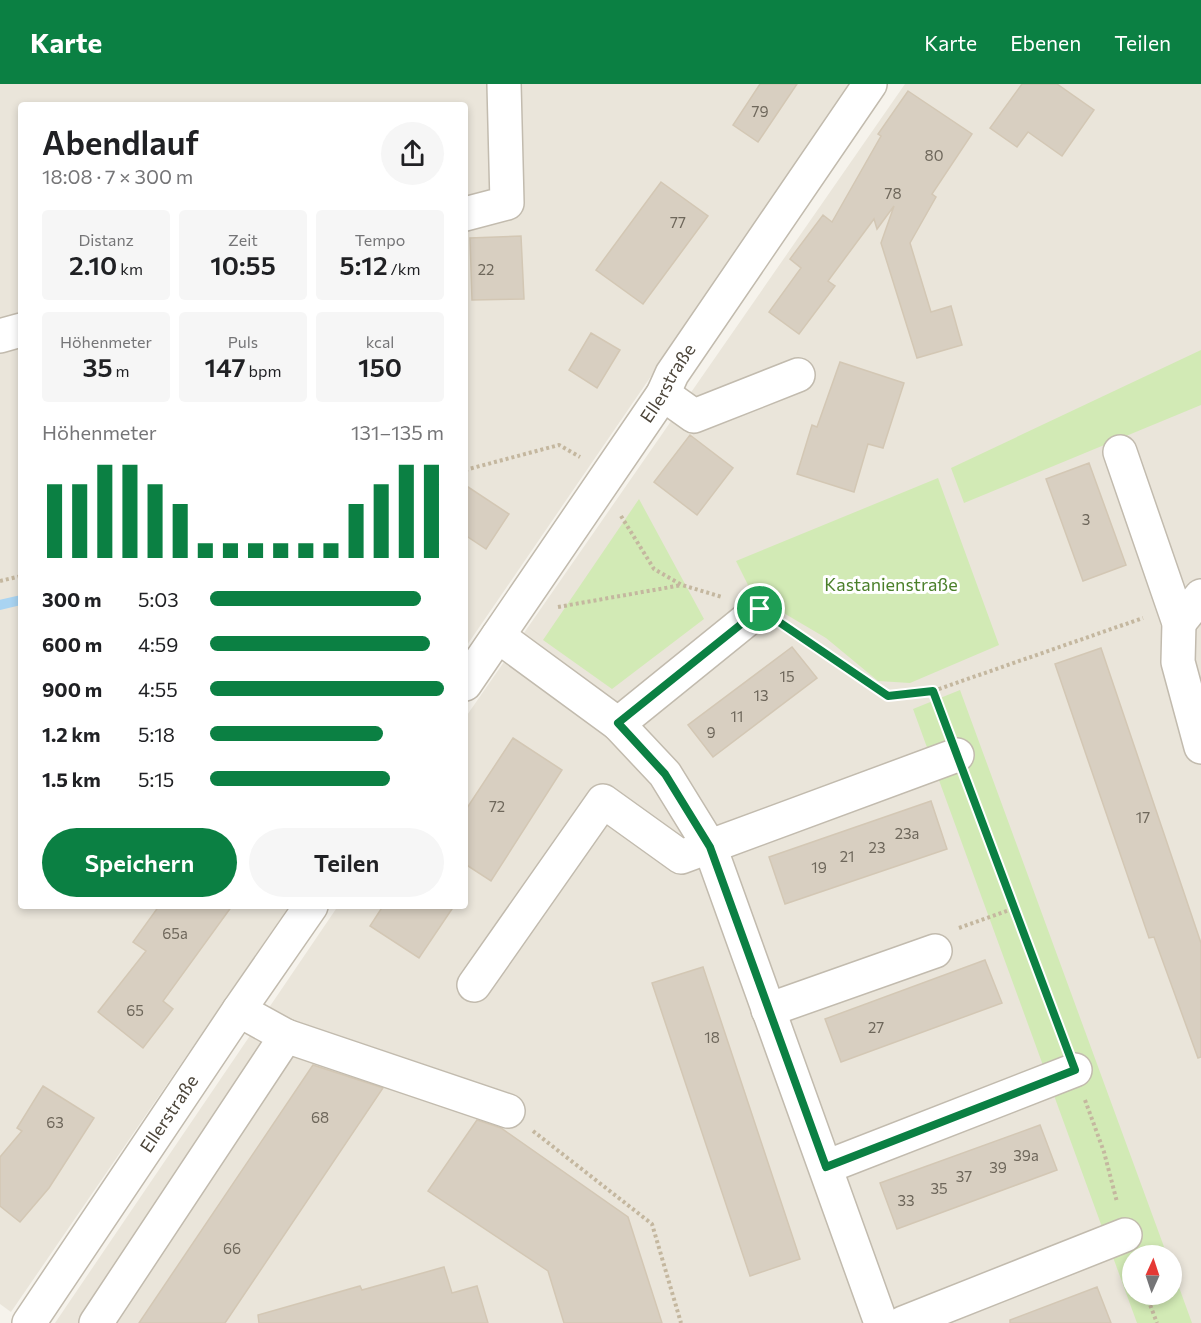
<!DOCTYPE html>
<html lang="de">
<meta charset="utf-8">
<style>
:root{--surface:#fff;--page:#f6f6f6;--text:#202124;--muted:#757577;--accent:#0b8043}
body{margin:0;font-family:Commissioner,sans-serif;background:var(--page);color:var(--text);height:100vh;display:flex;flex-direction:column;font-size:22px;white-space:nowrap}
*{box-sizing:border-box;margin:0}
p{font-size:20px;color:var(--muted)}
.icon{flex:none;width:33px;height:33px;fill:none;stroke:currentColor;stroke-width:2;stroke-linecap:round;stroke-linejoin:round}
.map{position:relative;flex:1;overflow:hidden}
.side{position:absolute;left:18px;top:18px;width:450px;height:807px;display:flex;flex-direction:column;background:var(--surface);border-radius:6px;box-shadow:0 3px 9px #0003}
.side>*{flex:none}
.needle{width:39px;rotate:3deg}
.fabs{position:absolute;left:1122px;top:1161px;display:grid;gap:12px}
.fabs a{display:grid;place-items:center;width:60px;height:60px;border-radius:50%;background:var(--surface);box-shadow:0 3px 9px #0003;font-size:30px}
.pin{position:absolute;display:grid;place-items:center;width:51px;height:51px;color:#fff;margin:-26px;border:3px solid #fff;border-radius:50%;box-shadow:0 2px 6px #0007}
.round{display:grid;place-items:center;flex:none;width:63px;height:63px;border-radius:32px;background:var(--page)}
.overview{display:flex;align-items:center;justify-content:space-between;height:102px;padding:0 24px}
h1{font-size:33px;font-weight:600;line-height:45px}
.figures{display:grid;grid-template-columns:repeat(3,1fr);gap:9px;height:102px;padding:6px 24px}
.figures div{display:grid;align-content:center;border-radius:6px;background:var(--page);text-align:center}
.figures b{font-size:26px;font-weight:600}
.figures small{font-size:16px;font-weight:400}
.figures p{font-size:16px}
.chart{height:168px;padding:12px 24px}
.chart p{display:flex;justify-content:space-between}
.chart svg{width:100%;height:108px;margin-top:6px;stroke:var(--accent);stroke-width:6}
.action{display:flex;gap:12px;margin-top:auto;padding:12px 24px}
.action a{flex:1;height:69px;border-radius:36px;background:var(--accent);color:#fff;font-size:24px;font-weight:600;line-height:69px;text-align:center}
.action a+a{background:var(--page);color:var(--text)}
ul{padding:0 24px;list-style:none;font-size:20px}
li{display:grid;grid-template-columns:96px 72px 1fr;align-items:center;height:45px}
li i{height:15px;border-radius:8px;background:var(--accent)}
header{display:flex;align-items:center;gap:36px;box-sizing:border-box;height:84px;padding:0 30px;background:var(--accent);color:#fff}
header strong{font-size:28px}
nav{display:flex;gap:33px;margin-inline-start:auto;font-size:21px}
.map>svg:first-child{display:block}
.residential{fill:#eae5da;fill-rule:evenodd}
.green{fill:#d2eab5}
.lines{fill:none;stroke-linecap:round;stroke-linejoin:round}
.stream{stroke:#a9d4f2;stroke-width:10}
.building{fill:#d8cfc1;stroke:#d3c7b4;stroke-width:1.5}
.minor-casing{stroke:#c2bbae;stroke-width:36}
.path{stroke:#c4b79f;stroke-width:4;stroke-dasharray:3 3;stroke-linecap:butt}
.minor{stroke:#fff;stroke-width:33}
.route-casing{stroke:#fff;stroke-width:12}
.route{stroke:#0b8043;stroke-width:8}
.labels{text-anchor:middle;stroke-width:6;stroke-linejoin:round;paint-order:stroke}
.number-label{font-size:15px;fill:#6e675b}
.street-label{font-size:18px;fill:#4b4439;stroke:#fff}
.park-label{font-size:18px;fill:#4a7f2a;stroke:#fff}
</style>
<header>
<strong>Karte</strong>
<nav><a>Karte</a><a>Ebenen</a><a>Teilen</a></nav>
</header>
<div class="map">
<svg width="1201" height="1239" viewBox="0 0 1201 1239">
<rect width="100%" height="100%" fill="#f6f3ec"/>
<path class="residential" d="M 0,0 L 851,0 L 465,564 L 465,21 L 21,21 L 21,822 L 289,822 L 11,1228 L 0,1220 Z
M 905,0 L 1201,0 L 1201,1239 L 55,1239 L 338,822 L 465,822 L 465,634 ZM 1132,1172 L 1172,1172 L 1172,1210 L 1132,1210 Z"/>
<path class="green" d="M 1201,266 L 1201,321 L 964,419 L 951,384 Z
M 938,394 L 999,561 L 910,599 L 878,597 L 826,554 L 753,511 L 736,477 Z
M 639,415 L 704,535 L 612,605 L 543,556 Z
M 960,606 L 1167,1171 L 1132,1172 L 1132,1210 L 1172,1210 L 1172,1184 L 1192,1239 L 1137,1239 L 913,625 Z"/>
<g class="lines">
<path class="stream" d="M 0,521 L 21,516"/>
</g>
<path class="building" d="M 760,0 L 797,0 L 758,58 L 733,41 Z
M 1022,0 L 1057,0 L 1094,26 L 1062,72 L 1028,48 L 1017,63 L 990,44 Z
M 908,7 L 972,50 L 932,110 L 936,113 L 910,159 L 931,228 L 951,222 L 962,261 L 917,274 L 881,159 L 894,122 L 877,145 L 874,135 L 828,197 L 835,202 L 799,250 L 769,228 L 801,184 L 790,175 L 823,131 L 832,138 L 881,52 L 878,50 Z
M 661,98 L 708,132 L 643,220 L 596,186 Z
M 521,152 L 524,215 L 472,216 L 470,154 Z
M 591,249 L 620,266 L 597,304 L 569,286 Z
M 840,278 L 904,299 L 883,364 L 868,360 L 854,408 L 797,390 L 812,341 L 817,343 Z
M 690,351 L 733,384 L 697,431 L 654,398 Z
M 1089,379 L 1126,481 L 1083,497 L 1046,395 Z
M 465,401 L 509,430 L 486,465 L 465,451 Z
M 792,563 L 817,594 L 713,673 L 688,641 Z
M 1101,564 L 1201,859 L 1201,973 L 1198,974 L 1154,853 L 1149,854 L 1055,580 Z
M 513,654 L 562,686 L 491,797 L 465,780 L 465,727 Z
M 931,717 L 947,765 L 785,820 L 769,773 Z
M 159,822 L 232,822 L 163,917 L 173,925 L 143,964 L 98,928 L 146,867 L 133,858 Z
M 383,822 L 454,822 L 419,874 L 370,842 Z
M 985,876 L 1002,919 L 841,978 L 825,935 Z
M 703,883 L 800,1175 L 750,1192 L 652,899 Z
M 313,981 L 383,1004 L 225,1239 L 139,1239 Z
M 43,1002 L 94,1034 L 49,1104 L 20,1138 L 0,1122 L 0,1073 L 22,1047 L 17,1044 Z
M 477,1036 L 501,1044 L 628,1133 L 662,1239 L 564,1239 L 548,1187 L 428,1107 Z
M 1040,1041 L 1057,1086 L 897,1145 L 880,1099 Z
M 444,1183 L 452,1209 L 477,1202 L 488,1239 L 259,1239 L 258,1231 L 360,1202 L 362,1206 Z
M 1097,1203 L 1111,1239 L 1010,1239 L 1010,1236 Z"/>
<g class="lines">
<g class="minor-casing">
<g id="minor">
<path d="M 465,130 L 507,119 L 504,0"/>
<path d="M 0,252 L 21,246"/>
<path d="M 663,310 L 694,332 L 798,291"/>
<path d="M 1120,368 L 1179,539 L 1178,578 L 1201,663"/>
<path d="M 1179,539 L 1201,512"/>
<path d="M 498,552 L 618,640 L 665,690 L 710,763 L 881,1239"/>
<path id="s1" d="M 465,600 L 663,310 L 672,290 L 870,0"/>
<path d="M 618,640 L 760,525"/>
<path d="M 474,901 L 603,717 L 681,773 L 957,671"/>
<path d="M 768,926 L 935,867"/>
<path d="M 286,952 L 508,1027"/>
<path d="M 826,1083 L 1075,986"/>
<path id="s2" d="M 29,1239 L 239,926 L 311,822"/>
<path d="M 96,1239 L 286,952 L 239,926"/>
<path d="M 903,1239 L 1125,1151"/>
</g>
</g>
<path class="path" d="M 465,386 L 559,361 L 580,373
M 621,432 L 654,485 L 682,501 L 722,513
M 0,497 L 21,492
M 558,523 L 682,501
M 788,544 L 888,612 L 933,607 L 946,641
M 933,607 L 1143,534
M 968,701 L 1063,956
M 959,844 L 1015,824
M 1085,1016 L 1104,1068 L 1117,1118
M 533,1047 L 652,1140 L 681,1239
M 1146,1210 L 1157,1239"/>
<use href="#minor" class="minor"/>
</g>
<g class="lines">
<g class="route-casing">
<path id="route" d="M 760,525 L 888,612 L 933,607 L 1075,986 L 826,1083 L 710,763 L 665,690 L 618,639 Z"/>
</g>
<use href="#route" class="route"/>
</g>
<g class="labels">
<g class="number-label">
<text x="760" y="33">79</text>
<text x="934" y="77">80</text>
<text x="893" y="115">78</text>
<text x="678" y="144">77</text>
<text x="486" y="191">22</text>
<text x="1086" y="441">3</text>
<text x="787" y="598">15</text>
<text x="761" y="617">13</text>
<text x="737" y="638">11</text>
<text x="711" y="654">9</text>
<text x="497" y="728">72</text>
<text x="1143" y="739">17</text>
<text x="907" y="755">23a</text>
<text x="877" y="769">23</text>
<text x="847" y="778">21</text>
<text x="819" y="789">19</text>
<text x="175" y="855">65a</text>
<text x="135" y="932">65</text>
<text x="876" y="949">27</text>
<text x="712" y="959">18</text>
<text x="320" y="1039">68</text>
<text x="55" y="1044">63</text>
<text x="1026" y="1077">39a</text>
<text x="998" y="1089">39</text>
<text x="964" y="1098">37</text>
<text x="939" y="1110">35</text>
<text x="906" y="1122">33</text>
<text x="232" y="1170">66</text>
</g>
<g class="street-label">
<text dy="6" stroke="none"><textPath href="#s1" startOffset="363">Ellerstraße</textPath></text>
<text dy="6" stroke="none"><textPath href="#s2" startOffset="252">Ellerstraße</textPath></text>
</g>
<g class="park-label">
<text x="891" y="507">Kastanienstraße</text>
</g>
</g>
</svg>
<div class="fabs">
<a><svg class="needle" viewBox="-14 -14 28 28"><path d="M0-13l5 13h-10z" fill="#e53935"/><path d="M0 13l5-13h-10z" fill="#757577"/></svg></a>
</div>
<div class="pin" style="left:760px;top:525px;background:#1e9e55"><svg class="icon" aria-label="arrive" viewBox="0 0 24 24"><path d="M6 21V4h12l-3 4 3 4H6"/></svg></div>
<section class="side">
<div class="overview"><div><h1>Abendlauf</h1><p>18:08 · 7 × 300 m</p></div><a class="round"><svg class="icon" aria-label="share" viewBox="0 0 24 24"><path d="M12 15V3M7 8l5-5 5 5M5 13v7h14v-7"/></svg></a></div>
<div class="figures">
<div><p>Distanz</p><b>2.10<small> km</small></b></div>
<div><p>Zeit</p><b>10:55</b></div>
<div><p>Tempo</p><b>5:12<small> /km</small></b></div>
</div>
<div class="figures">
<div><p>Höhenmeter</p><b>35<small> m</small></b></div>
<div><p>Puls</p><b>147<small> bpm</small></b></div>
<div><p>kcal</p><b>150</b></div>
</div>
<div class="chart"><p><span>Höhenmeter</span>131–135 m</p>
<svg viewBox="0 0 160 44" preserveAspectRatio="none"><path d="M5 44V14M15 44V14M25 44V6M35 44V6M45 44V14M55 44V22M65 44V38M75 44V38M85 44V38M95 44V38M105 44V38M115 44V38M125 44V22M135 44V14M145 44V6M155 44V6"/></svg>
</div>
<ul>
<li><b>300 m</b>5:03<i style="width:90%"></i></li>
<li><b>600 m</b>4:59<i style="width:94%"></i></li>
<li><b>900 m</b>4:55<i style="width:100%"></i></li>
<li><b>1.2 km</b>5:18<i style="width:74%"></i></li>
<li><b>1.5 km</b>5:15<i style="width:77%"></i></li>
</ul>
<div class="action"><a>Speichern</a><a>Teilen</a></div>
</section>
</div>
